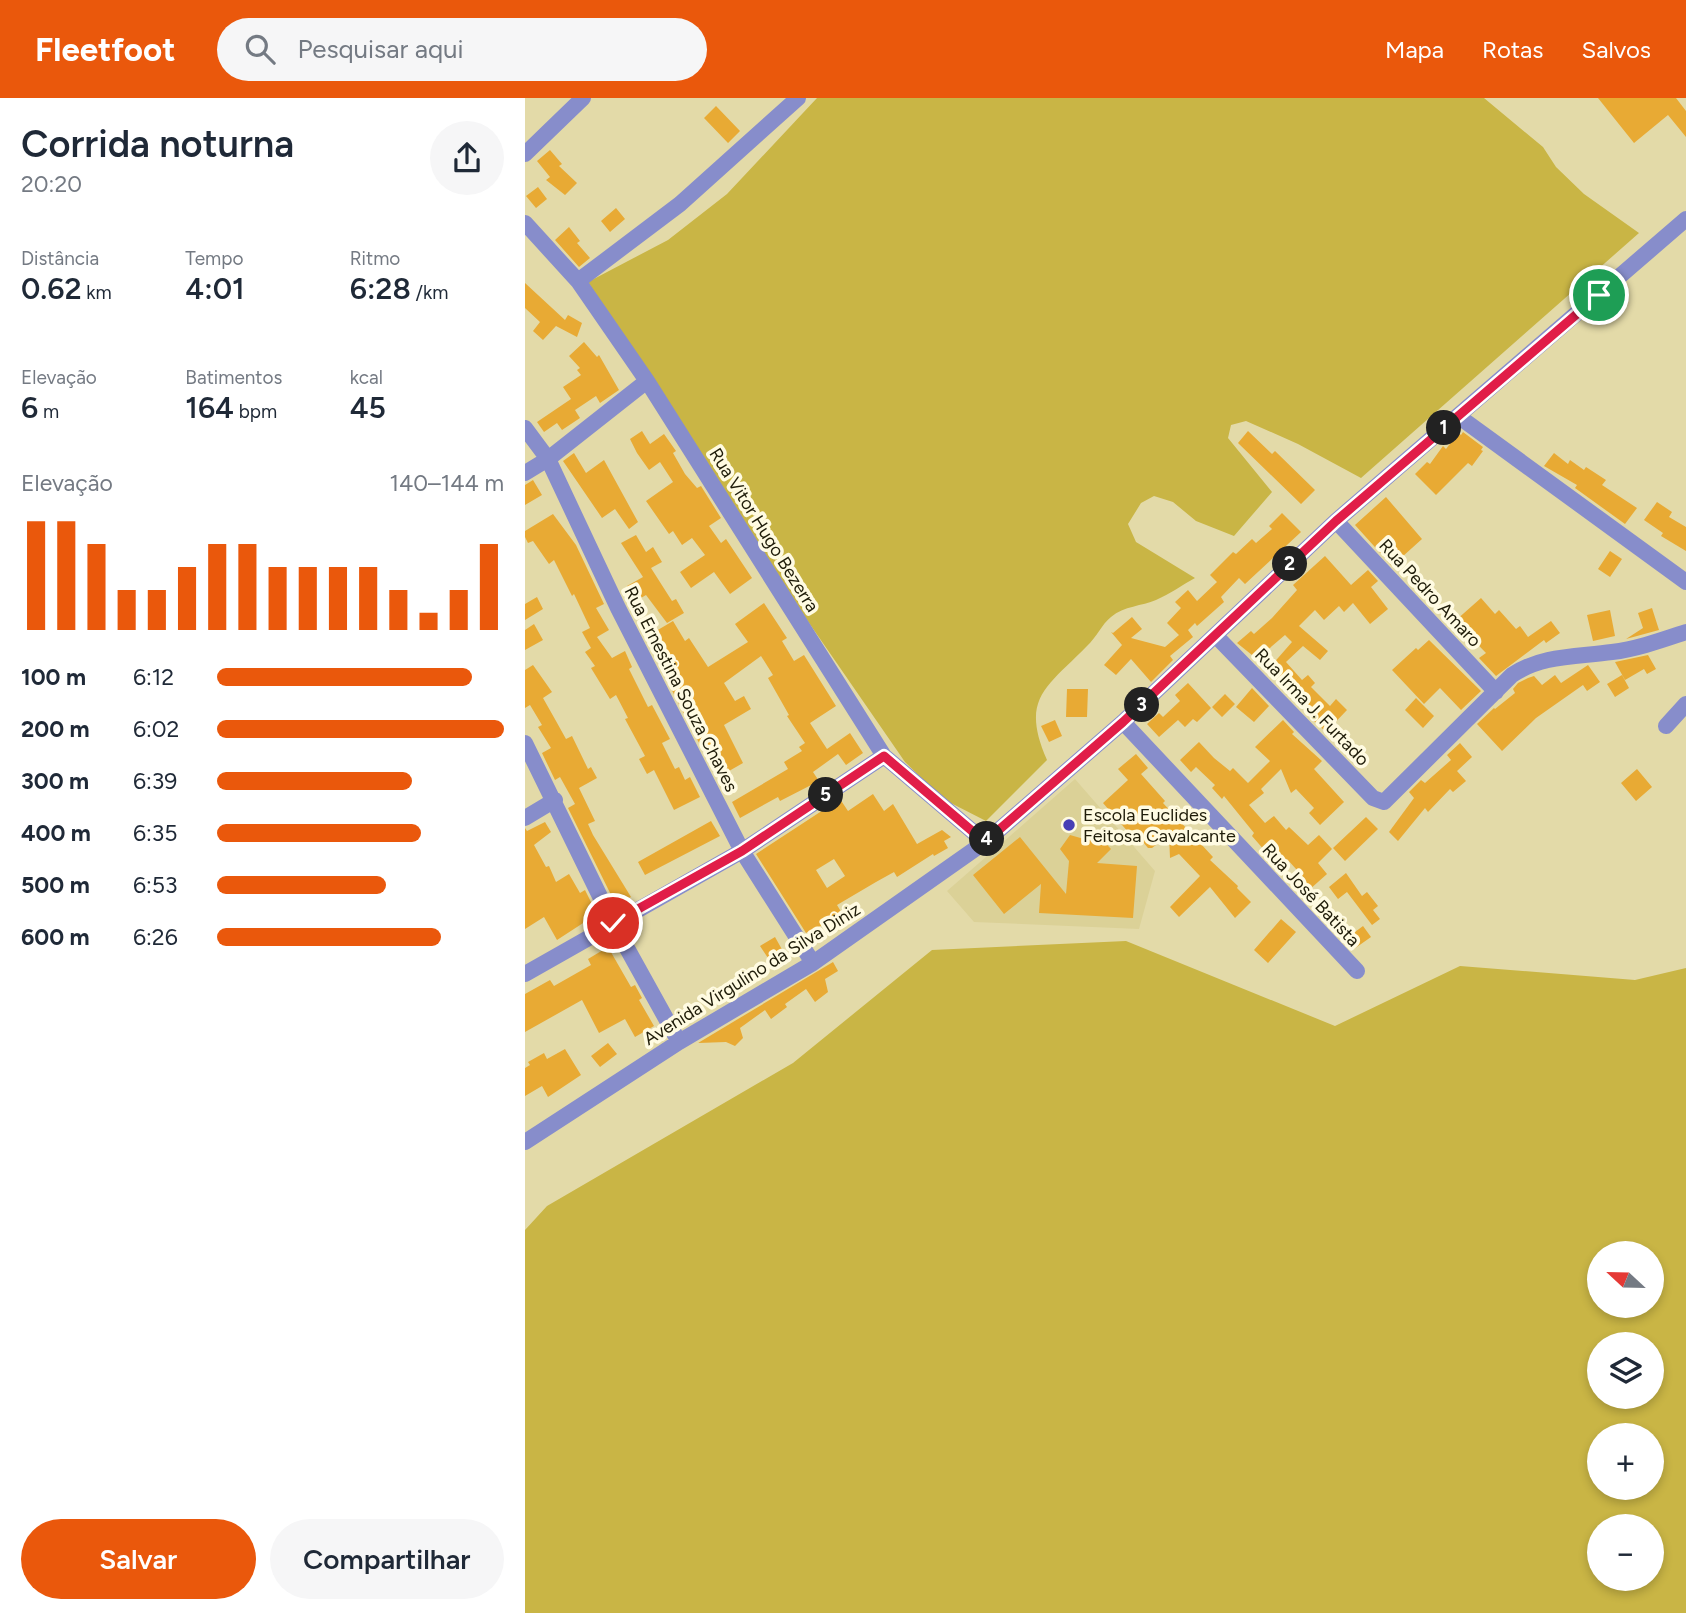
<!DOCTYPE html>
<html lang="pt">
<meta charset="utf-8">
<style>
:root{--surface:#fff;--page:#f6f6f7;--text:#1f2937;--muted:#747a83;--accent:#ea580c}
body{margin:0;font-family:Figtree,sans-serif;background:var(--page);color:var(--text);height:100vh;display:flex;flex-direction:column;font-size:26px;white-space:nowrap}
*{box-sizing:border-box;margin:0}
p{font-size:23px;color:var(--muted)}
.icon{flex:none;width:38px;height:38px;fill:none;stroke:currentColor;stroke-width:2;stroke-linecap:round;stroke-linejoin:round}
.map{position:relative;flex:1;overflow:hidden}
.details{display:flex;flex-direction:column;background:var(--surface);width:525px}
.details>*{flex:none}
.needle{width:46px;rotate:292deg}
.tools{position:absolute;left:1062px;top:1143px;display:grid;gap:14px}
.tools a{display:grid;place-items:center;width:77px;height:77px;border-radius:50%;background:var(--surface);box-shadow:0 4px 10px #0003;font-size:35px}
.pin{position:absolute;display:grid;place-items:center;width:60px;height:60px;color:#fff;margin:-30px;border:4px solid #fff;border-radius:50%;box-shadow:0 2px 7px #0007}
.km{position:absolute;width:35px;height:35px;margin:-18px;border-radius:50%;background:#222;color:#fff;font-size:19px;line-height:35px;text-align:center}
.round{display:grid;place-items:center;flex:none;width:74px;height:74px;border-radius:37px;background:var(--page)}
.headline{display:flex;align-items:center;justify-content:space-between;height:119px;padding:0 21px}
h1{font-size:38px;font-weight:600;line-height:52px}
.metrics{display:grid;grid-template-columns:repeat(3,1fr);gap:10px;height:119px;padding:7px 21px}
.metrics div{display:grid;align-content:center}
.metrics b{font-size:30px;font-weight:600}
.metrics small{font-size:19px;font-weight:400}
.metrics p{font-size:19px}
.chart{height:196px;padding:14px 21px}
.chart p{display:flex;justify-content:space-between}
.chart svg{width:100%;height:126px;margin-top:7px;stroke:var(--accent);stroke-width:6}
.primary-button{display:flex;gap:14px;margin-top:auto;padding:14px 21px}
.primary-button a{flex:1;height:80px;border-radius:42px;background:var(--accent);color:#fff;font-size:28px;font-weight:600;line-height:80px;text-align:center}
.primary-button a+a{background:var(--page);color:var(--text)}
ul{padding:0 21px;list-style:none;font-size:23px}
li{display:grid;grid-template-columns:112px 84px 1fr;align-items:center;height:52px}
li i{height:18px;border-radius:9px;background:var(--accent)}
header{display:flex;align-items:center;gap:42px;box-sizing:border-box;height:98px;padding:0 35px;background:var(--accent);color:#fff}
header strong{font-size:33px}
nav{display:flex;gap:38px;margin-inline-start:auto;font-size:24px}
.search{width:490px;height:63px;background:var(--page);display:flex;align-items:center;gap:18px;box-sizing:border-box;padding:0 24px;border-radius:38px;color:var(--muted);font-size:26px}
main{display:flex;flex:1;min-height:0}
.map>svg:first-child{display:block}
.built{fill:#dbd197}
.green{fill:#c9b545;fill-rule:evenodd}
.building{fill:#e8aa34;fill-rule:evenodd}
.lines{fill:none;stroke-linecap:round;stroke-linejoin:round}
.minor{stroke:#878dcb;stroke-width:16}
.route-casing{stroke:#fff;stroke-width:14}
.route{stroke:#e11d48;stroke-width:9}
.poi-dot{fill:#473fb5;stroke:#fffbe2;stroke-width:2.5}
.labels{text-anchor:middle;stroke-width:7;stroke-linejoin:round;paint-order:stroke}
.street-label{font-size:18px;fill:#1f1c09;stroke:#fffbe2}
.poi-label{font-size:18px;fill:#1f1c09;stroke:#fffbe2;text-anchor:start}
</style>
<header>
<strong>Fleetfoot</strong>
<div class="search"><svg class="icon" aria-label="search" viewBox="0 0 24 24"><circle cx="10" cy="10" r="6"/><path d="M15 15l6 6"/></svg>Pesquisar aqui</div>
<nav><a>Mapa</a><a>Rotas</a><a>Salvos</a></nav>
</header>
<main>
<section class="details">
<div class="headline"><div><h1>Corrida noturna</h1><p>20:20</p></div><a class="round"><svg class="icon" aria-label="share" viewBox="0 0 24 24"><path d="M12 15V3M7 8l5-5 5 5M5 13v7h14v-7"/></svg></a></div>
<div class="metrics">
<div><p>Distância</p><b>0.62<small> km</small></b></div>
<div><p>Tempo</p><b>4:01</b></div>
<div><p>Ritmo</p><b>6:28<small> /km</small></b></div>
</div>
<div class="metrics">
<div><p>Elevação</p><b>6<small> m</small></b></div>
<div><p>Batimentos</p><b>164<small> bpm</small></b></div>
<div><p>kcal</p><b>45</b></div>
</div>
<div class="chart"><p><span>Elevação</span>140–144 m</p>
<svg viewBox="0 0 160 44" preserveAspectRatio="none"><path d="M5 44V6M15 44V6M25 44V14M35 44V30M45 44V30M55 44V22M65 44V14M75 44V14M85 44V22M95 44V22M105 44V22M115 44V22M125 44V30M135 44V38M145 44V30M155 44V14"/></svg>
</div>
<ul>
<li><b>100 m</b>6:12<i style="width:89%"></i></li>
<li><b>200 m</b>6:02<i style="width:100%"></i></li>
<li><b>300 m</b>6:39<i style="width:68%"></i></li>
<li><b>400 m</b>6:35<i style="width:71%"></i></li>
<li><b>500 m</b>6:53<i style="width:59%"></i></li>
<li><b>600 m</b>6:26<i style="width:78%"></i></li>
</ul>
<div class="primary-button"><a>Salvar</a><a>Compartilhar</a></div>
</section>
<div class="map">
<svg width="1161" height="1515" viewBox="0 0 1161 1515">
<rect width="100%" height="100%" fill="#e3daa8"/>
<path class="built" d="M 550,681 L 630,773 L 614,831 L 449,824 L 422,793 Z"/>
<path class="green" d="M 292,0 L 959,0 L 1018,49 L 1031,69 L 1059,96 L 1114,135 L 836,380 L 773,346 L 721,323 L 706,327 L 703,340 L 747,394 L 709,438 L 671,423 L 648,404 L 629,398 L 616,405 L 603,426 L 611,444 L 670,480 C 657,487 645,496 631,502 C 617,508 599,508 586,519 C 577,526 571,540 562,548 C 521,590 495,600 522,662 L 461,723 L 418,701 L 380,664 L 231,448 L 63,184 L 143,142 L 202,96 Z
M 601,843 L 810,928 L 935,868 L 1110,882 L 1161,870 L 1161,1515 L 0,1515 L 0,1132 L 22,1108 L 268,965 L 407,852 ZM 1074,1155 L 1127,1155 L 1127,1208 L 1074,1208 ZM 1074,1246 L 1127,1246 L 1127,1298 L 1074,1298 ZM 1074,1337 L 1127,1337 L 1127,1390 L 1074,1390 ZM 1074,1428 L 1127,1428 L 1127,1480 L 1074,1480 Z"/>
<path class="building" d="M 1073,0 L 1151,0 L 1161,13 L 1161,39 L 1143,17 L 1109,45 Z
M 191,8 L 215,33 L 203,45 L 179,20 Z
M 25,52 L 37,66 L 34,68 L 52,85 L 40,97 L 21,82 L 25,79 L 12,63 Z
M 13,89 L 22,101 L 11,110 L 1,98 Z
M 91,110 L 100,121 L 85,134 L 76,123 Z
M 44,129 L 55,143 L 52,145 L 65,160 L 54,169 L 30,142 Z
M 0,185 L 40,222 L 43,217 L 57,225 L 52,239 L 31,228 L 18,242 L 8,233 L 15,224 L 0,210 Z
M 59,244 L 72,259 L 74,257 L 94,292 L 75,305 L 71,298 L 50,312 L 55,320 L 37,332 L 32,325 L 19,334 L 12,324 L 46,301 L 38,289 L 56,277 L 52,272 L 55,270 L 44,258 Z
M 117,333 L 125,346 L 139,336 L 151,353 L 148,355 L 160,376 L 172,390 L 176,388 L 196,420 L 184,428 L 196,445 L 201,441 L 227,480 L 205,496 L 189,474 L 166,490 L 155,474 L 180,457 L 167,440 L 157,447 L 148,433 L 144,436 L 121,403 L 148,384 L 135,364 L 124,372 L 112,355 L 105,341 Z
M 723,333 L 747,356 L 750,353 L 790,392 L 776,406 L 713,345 Z
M 938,334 L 958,349 L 956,352 L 958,353 L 947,368 L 943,365 L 911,397 L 890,376 L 902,364 L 905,366 L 918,348 L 921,351 L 933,335 L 936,337 Z
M 49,355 L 61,375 L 79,362 L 113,424 L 104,431 L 90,411 L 77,420 L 38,363 Z
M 1029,355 L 1043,366 L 1045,362 L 1059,372 L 1061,369 L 1081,382 L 1077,387 L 1112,410 L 1100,426 L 1050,390 L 1052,387 L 1019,368 Z
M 8,382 L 17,397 L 0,407 L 0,387 Z
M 861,399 L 897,441 L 867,468 L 830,427 Z
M 1132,404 L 1147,414 L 1144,419 L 1161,429 L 1161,453 L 1136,438 L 1138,435 L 1119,422 Z
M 757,415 L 776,434 L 720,486 L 714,480 L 696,499 L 699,504 L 672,528 L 670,525 L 663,532 L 668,539 L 645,558 L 648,562 L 626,584 L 606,561 L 591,577 L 579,567 L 597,547 L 586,534 L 588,535 L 607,519 L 617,531 L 606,540 L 640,549 L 654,537 L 642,525 L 656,510 L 650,504 L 663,492 L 672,503 L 692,484 L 685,477 L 708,454 L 711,456 L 727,441 L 731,445 L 747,431 L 744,428 Z
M 28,416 L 51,447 L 79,506 L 71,510 L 84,532 L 72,539 L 87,560 L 100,553 L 107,569 L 104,571 L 123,609 L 127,607 L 145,641 L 137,645 L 150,671 L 154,669 L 160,682 L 165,679 L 175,699 L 149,712 L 129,672 L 122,676 L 114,661 L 120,658 L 100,621 L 103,620 L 91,597 L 85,601 L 66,570 L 70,568 L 60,554 L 66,550 L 57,534 L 65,530 L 49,496 L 47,498 L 29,462 L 24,466 L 8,443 L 3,445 L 0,439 L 0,433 Z
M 111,437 L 121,454 L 128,449 L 137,464 L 126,470 L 147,503 L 151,501 L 159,515 L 142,525 L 121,497 L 111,503 L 102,488 L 118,479 L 96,445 Z
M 1085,453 L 1097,461 L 1085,479 L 1073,471 Z
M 800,458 L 826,487 L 843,472 L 853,483 L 846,489 L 863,511 L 845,526 L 828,505 L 819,514 L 814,508 L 799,522 L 790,512 L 774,528 L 803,553 L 795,562 L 778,548 L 761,564 L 777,582 L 783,577 L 790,585 L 786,589 L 805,608 L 811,601 L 822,612 L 801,634 L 789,623 L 793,619 L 782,606 L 746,568 L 767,544 L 760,537 L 732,561 L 712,545 L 726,533 L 729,536 L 747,520 L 772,492 L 768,487 Z
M 12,499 L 18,511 L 0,522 L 0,506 Z
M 956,500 L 970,516 L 974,512 L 991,531 L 995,528 L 1003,539 L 1026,523 L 1035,535 L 1021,545 L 1019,542 L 971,578 L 954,560 L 961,555 L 930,523 Z
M 239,505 L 262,540 L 257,543 L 269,563 L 279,557 L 311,608 L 285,625 L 302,651 L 325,635 L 338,655 L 321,667 L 313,656 L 288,674 L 294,683 L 255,703 L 253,699 L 215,720 L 207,704 L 263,671 L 259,664 L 277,653 L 274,649 L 280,645 L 262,618 L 264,617 L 243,580 L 248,577 L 236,558 L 199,585 L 210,603 L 219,598 L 226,611 L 199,627 L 218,665 L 197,677 L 173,643 L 138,575 L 151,568 L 140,549 L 131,555 L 121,539 L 148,523 L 160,543 L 164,540 L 183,569 L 223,544 L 210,526 Z
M 1127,510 L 1134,532 L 1101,541 L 1118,530 L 1113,515 Z
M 1085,512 L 1090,538 L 1068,543 L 1062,517 Z
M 9,526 L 18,542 L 0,552 L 0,532 Z
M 904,542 L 956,593 L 936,612 L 915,590 L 899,606 L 867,572 L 891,550 L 893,552 Z
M 1123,557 L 1131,571 L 1122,576 L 1119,571 L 1100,582 L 1090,564 Z
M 8,567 L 27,594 L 18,600 L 31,623 L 41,641 L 47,638 L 63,671 L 66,669 L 72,680 L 54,690 L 70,723 L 63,726 L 68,737 L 106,799 L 91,807 L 43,710 L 50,706 L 35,679 L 30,682 L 17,655 L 26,650 L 13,629 L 17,627 L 5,607 L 0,610 L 0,572 Z
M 1063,567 L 1075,584 L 1062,593 L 1058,587 L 1011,620 L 977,653 L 952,626 L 969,610 L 970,611 L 990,595 L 988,591 L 993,585 L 1003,580 L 1009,578 L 1017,587 L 1030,577 L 1036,585 Z
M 1097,577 L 1104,590 L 1090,599 L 1082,586 Z
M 663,585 L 686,610 L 672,624 L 668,621 L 660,629 L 653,622 L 634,639 L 622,626 L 634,615 L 638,619 L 655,603 L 650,597 Z
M 727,590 L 744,608 L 729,624 L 711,609 Z
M 542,591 L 563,591 L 562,619 L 541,619 Z
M 700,596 L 710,606 L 697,619 L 687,609 Z
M 891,600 L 909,618 L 898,630 L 880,612 Z
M 530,622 L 537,638 L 524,644 L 516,628 Z
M 758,622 L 769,634 L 767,636 L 797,663 L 789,671 L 819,704 L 795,727 L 784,715 L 789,710 L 771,691 L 766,695 L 756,671 L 736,691 L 739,695 L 724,707 L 740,725 L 749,718 L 761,732 L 764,729 L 783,747 L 794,737 L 807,751 L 793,765 L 802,776 L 784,792 L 777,783 L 780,781 L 762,761 L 752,771 L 737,755 L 740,753 L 727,738 L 729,735 L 699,698 L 697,701 L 687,690 L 690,687 L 671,669 L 666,674 L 655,662 L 674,644 L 689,660 L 705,673 L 708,670 L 723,685 L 745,663 L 730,649 Z
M 935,645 L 947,659 L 932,673 L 941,683 L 928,694 L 925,691 L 903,714 L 900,710 L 873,743 L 864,734 L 889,700 L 884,694 L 896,682 L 900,685 L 926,662 L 922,657 Z
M 611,656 L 623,670 L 616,676 L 640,703 L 638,705 L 688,759 L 685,762 L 713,788 L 712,790 L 726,804 L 710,820 L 685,789 L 654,819 L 645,809 L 675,778 L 654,756 L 645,760 L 644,737 L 627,750 L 623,750 L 608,732 L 604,735 L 578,705 L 603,682 L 593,671 Z
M 1112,671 L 1127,689 L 1111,703 L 1096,685 Z
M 348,696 L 359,713 L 368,706 L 392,746 L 417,732 L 426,739 L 419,743 L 423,750 L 409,758 L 408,756 L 372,779 L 369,774 L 351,784 L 312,807 L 318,817 L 281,835 L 231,756 L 315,701 L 323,713 ZM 309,761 L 320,778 L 302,790 L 291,772 Z
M 841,719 L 853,731 L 820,763 L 808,750 Z
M 186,723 L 195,738 L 120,777 L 113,764 Z
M 20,724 L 26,734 L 9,747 L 21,769 L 24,768 L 31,784 L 44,776 L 55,795 L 60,792 L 72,816 L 32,842 L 19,819 L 0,831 L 0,730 L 2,733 Z
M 568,732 L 586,751 L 572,765 L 612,768 L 608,820 L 514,815 L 516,786 L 479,816 L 448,777 L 495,739 L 541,796 L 544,763 L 535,751 L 545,737 L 559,741 Z
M 821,775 L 837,798 L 842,794 L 853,808 L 848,812 L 855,821 L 847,827 L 822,794 L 813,801 L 804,789 Z
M 756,821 L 771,834 L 743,865 L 729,852 Z
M 838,828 L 846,839 L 829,851 L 822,840 Z
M 250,839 L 259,855 L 245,863 L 235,848 Z
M 83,849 L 106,889 L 110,887 L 117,900 L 114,902 L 129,928 L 110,939 L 100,921 L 74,935 L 57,902 L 0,934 L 0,896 L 25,882 L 29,888 L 66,867 L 63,861 Z
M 308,864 L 313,873 L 300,881 L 303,894 L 290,904 L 281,891 L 260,906 L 262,909 L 246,921 L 240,912 L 215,930 L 218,940 L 210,948 L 201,944 L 173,945 Z
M 83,945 L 92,956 L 75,969 L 66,958 Z
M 40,951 L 56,977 L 23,999 L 17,988 L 0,998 L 0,970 L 5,967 L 3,964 L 19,955 L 22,961 Z"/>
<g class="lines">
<path class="minor" d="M 0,56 L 58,0
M 0,125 L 53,183 L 122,283 L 359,658 L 460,744
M 53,183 L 155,106 L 273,0
M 933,318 L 1161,484
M 0,330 L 23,361 L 93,510 L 217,753 L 288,865
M 0,375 L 23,361 L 122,283
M 811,423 L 971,594
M 691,538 L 848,700 L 859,704 L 987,577 C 1017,557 1051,559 1087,554 C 1112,551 1137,542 1161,534
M 598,624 L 832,873
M 1141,628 L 1161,606
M 0,645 L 88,825 L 154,944
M 0,720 L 30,702
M 0,876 L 217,753 L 359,658
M 0,1044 L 154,944 L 288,865 L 460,744 L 598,624 L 811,423 L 1161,121"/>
</g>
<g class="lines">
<g class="route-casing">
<path id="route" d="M 88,825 L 217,753 L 359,658 L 460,744 L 598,624 L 811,423 L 1074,197"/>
</g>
<use href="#route" class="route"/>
</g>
<circle class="poi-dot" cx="544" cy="727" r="7"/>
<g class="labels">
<g class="street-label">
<text transform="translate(239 432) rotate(58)" y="6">Rua Vitor Hugo Bezerra</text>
<text transform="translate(905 495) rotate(47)" y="6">Rua Pedro Amaro</text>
<text transform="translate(156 591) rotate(63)" y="6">Rua Ernestina Souza Chaves</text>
<text transform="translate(787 609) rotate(46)" y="6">Rua Irma J. Furtado</text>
<text transform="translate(786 797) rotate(47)" y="6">Rua José Batista</text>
<text transform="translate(227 876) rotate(-32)" y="6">Avenida Virgulino da Silva Diniz</text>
</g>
<g class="poi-label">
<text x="558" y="723">Escola Euclides<tspan x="558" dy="21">Feitosa Cavalcante</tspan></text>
</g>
</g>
</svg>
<div class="tools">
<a><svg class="needle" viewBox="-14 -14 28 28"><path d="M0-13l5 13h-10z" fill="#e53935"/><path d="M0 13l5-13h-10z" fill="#747a83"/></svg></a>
<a><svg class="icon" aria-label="layers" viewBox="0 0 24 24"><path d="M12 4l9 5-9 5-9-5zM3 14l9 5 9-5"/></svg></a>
<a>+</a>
<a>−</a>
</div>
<div class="pin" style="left:1074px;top:197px;background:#1e9e55"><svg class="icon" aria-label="arrive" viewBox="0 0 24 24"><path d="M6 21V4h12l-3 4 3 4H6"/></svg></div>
<div class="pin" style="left:88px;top:825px;background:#d93025"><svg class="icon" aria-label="check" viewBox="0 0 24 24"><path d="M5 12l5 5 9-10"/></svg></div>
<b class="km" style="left:919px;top:330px">1</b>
<b class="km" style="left:765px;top:466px">2</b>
<b class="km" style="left:617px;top:607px">3</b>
<b class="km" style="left:462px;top:741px">4</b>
<b class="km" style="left:301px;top:697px">5</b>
</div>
</main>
